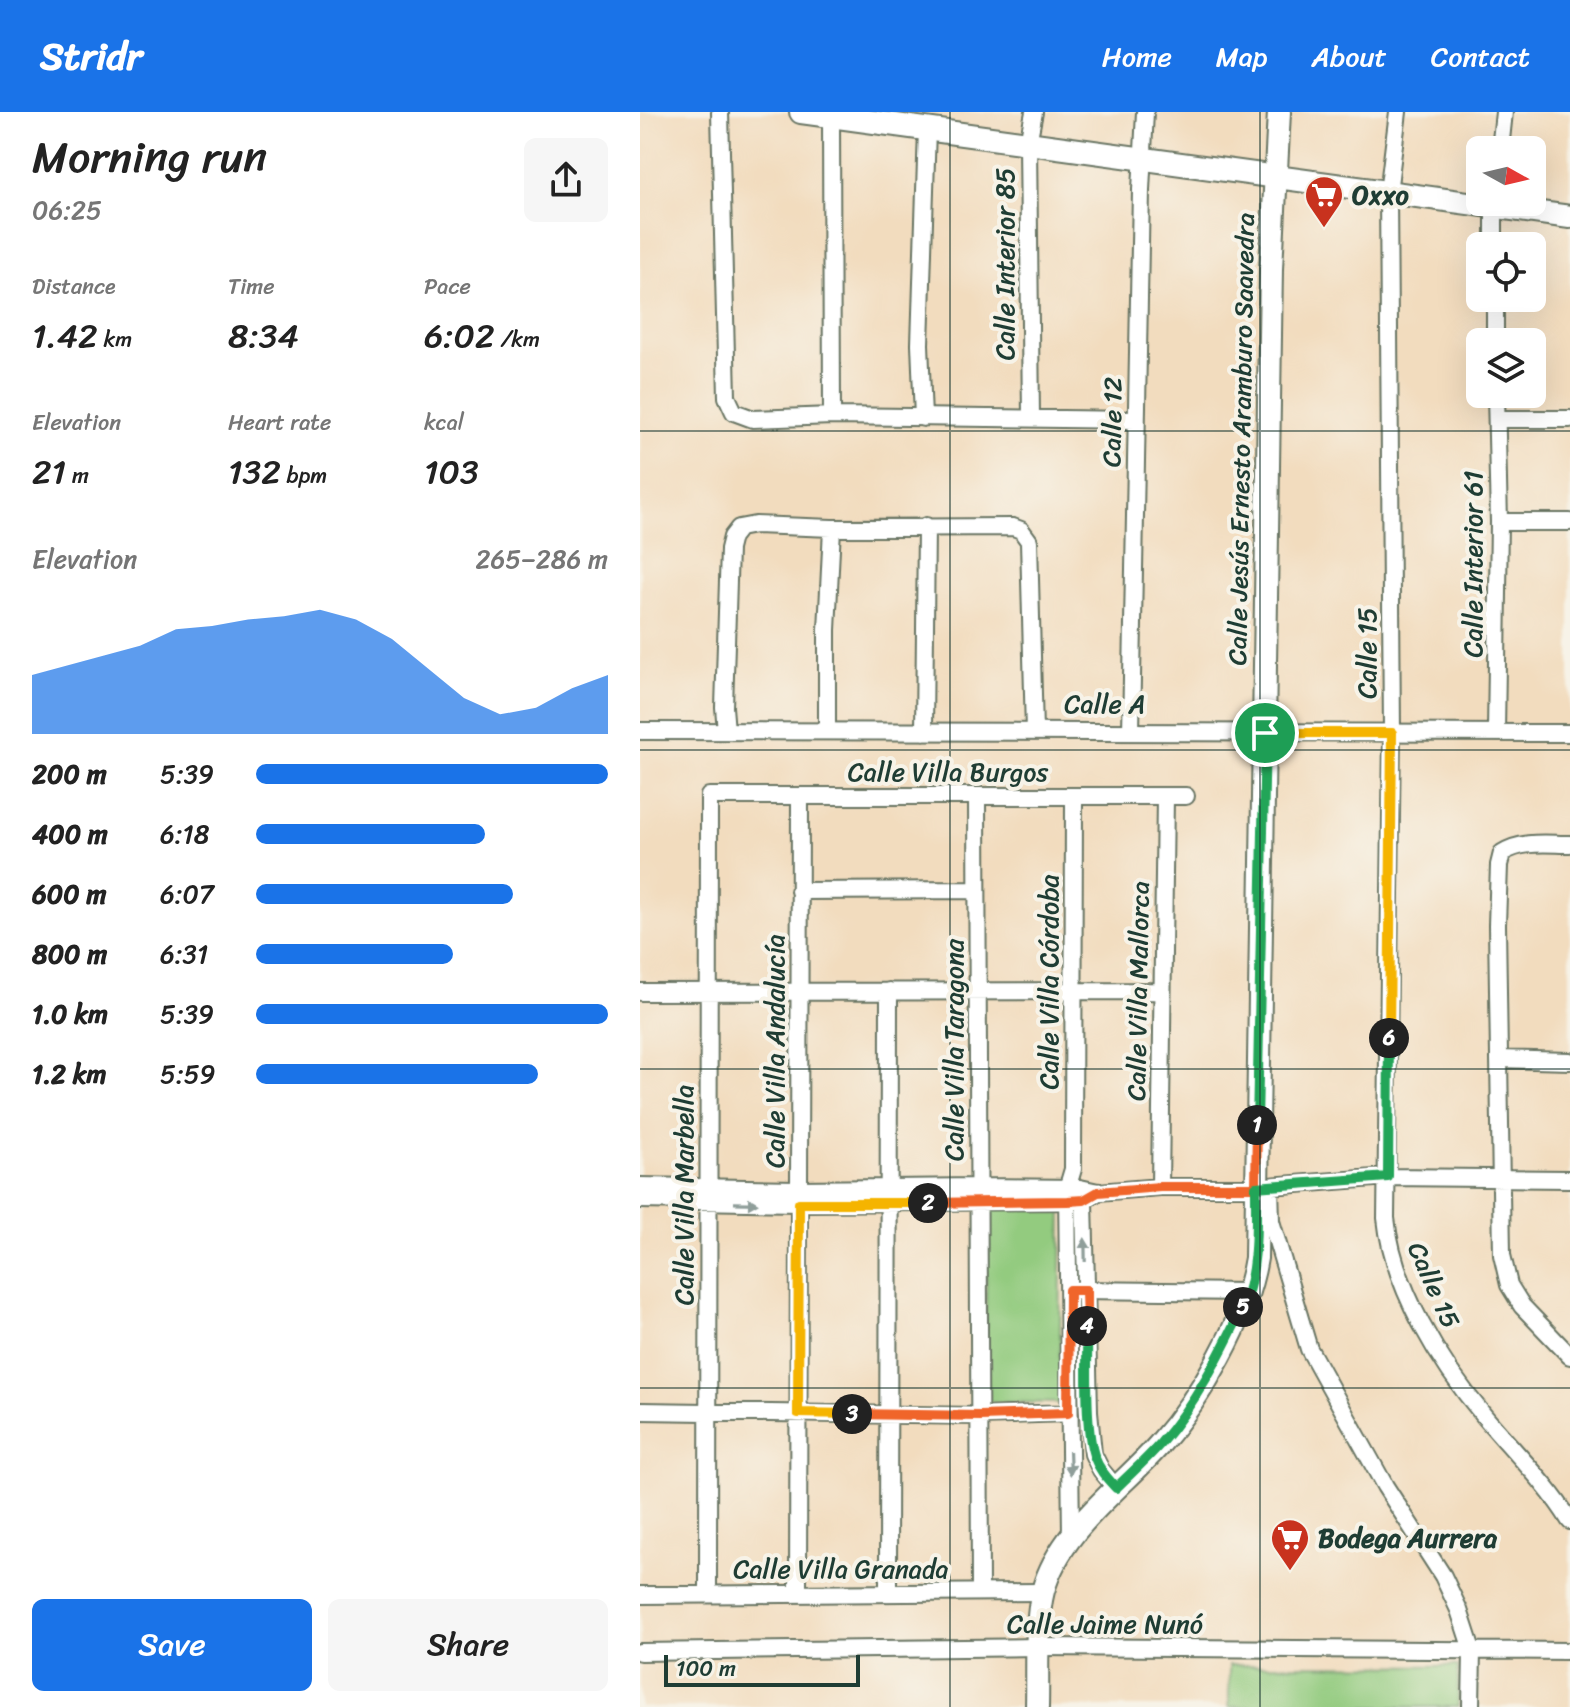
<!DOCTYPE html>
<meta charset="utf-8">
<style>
:root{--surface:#fff;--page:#f6f6f6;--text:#222;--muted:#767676;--accent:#1a73e8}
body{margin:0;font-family:Sriracha,sans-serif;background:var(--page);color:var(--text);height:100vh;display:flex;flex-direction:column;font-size:30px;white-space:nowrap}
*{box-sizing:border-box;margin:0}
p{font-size:26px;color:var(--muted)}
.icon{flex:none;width:44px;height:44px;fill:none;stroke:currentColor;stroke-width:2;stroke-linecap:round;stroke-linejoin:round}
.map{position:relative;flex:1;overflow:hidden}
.panel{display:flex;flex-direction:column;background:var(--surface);width:640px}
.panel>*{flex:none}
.needle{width:52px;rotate:98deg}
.controls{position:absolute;left:826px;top:24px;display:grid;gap:16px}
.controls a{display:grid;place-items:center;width:80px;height:80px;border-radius:12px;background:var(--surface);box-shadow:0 8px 32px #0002;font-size:40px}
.scale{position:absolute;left:24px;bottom:20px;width:196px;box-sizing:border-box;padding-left:8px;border:4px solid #1f3d34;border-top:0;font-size:22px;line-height:28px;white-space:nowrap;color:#1f3d34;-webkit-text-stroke:6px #f7f3e8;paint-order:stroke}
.pin{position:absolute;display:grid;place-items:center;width:68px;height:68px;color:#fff;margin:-34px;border:4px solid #fff;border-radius:50%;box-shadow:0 2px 8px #0007}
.km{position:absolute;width:40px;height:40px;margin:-20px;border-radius:50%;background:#222;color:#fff;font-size:22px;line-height:40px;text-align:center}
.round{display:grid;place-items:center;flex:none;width:84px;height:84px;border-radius:12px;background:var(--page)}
.head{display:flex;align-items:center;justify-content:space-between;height:136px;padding:0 32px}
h1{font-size:44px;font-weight:600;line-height:60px}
.stats{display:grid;grid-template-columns:repeat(3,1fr);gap:12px;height:136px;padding:8px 32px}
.stats div{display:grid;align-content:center}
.stats b{font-size:34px;font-weight:600}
.stats small{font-size:22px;font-weight:400}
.stats p{font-size:22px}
.chart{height:224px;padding:16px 32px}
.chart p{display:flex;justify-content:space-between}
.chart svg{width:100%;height:144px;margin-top:8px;fill:var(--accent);opacity:.7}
.primary-button{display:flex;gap:16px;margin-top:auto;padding:16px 32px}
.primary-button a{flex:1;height:92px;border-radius:12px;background:var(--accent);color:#fff;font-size:32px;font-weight:600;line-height:92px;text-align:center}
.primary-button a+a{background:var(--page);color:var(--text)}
ul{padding:0 32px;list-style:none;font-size:26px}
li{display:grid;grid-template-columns:128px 96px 1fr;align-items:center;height:60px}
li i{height:20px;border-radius:10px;background:var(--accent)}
header{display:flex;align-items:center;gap:48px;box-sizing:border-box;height:112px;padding:0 40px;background:var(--accent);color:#fff}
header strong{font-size:38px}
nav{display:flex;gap:44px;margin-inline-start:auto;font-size:28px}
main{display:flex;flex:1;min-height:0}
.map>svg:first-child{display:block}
.green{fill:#93cb7f;stroke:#59845a;stroke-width:2}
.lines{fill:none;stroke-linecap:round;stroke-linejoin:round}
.street-casing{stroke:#697564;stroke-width:20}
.secondary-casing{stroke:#697564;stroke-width:26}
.street{stroke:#fff;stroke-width:16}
.secondary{stroke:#fff;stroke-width:22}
.oneway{fill:#8f9e9a}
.split-1-casing{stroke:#fff;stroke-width:16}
.split-2-casing{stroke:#fff;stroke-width:16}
.split-3-casing{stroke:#fff;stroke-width:16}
.split-4-casing{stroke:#fff;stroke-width:16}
.split-5-casing{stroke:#fff;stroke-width:16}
.split-6-casing{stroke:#fff;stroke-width:16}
.split-7-casing{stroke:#fff;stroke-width:16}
.split-1{stroke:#22a559;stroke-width:10}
.split-2{stroke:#f0652b;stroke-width:10}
.split-3{stroke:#f5b400;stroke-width:10}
.split-4{stroke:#f0652b;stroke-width:10}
.split-5{stroke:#22a559;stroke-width:10}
.split-6{stroke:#22a559;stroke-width:10}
.split-7{stroke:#f5b400;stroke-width:10}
.grid{fill:none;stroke:#1f3d34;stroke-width:2;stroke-opacity:0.55}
.labels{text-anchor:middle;stroke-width:8;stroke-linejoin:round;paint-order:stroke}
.poi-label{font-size:26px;font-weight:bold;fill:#1f3d34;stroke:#f7f3e8;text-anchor:start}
.street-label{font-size:26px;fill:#1f3d34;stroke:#f7f3e8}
</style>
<header>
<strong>Stridr</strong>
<nav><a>Home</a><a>Map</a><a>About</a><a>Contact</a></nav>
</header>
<main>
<section class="panel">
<div class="head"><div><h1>Morning run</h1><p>06:25</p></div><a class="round"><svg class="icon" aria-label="share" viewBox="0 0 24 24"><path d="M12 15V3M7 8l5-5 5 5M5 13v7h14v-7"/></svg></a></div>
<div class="stats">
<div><p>Distance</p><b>1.42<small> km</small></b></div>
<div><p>Time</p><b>8:34</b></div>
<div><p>Pace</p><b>6:02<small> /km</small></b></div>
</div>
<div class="stats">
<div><p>Elevation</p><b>21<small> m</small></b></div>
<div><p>Heart rate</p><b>132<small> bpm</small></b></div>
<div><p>kcal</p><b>103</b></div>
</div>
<div class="chart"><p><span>Elevation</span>265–286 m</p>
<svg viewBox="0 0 160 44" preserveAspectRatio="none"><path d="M0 44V26L10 23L20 20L30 17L40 12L50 11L60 9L70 8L80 6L90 9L100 15L110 24L120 33L130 38L140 36L150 30L160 26V44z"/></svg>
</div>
<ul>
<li><b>200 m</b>5:39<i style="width:100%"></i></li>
<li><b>400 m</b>6:18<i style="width:65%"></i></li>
<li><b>600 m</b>6:07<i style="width:73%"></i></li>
<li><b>800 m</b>6:31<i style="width:56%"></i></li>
<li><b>1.0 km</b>5:39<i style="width:100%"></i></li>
<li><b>1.2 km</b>5:59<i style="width:80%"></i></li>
</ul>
<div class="primary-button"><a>Save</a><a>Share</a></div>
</section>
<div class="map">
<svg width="930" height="1595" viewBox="0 0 930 1595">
<rect width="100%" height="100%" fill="#f7f3e8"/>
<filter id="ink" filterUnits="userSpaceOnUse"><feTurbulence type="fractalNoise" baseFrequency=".0125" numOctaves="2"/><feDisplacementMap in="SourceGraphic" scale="16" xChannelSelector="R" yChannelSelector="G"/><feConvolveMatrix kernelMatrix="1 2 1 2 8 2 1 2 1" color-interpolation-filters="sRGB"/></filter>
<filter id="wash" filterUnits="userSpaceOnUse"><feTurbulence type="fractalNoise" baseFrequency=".006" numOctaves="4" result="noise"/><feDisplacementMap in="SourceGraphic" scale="32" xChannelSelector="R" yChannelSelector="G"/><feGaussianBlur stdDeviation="1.8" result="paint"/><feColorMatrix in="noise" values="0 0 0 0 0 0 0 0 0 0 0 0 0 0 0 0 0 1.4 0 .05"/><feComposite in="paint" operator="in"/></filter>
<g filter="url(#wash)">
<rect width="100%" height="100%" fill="#f2dcbe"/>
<path class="green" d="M 347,1094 L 422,1095 L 419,1291 L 345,1290 Z
M 589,1553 L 818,1554 L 818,1595 L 589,1595 Z"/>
</g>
<g filter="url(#ink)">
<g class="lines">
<g class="street-casing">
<path id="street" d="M 80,0 L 87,285 L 94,300 L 113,307 L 192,304 L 496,308
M 758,0 L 748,81 L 752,621 L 746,1106 C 753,1176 800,1252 845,1305 C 874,1340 906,1370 930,1409
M 191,4 L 192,304
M 860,38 L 864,0
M 854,90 L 854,134
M 855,186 L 855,230
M 856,282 L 859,410 L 856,621
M 391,305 L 388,31 L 394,0
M 283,306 L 280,232 L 287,17
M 857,307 L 930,307
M 859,410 L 930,410
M 0,619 L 930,621
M 86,619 L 84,595 L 89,437 L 92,425 L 99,416 L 115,413 L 192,416 L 373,415 L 381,418 L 389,429 L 394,620
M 187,619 L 187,518 L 192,416
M 284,620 L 286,414
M 491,620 L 501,78 L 505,0
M 337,684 L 340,1480
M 930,732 C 906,732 883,728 862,741 L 859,753 L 857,813 L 862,1143 L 869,1173 L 882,1194 L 930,1244
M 159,779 L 337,778
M 0,880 L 522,879
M 859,947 L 930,949
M 0,1074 L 158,1077 L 339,1075 L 440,1076 L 458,1080 L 520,1075 L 616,1075 L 748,1065 L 930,1067
M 630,1074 L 631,1109 L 669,1237 L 745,1374 L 803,1464 L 819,1498 L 832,1538 L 831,1595
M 520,1075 L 525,684
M 441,1081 L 444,1088 L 449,1299 L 453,1342 L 461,1358 L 476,1376
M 0,1088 L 159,1091 L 428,1089 L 444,1088 L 458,1080
M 438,1178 L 608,1180
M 0,1299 L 340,1304 L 428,1301
M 431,1425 L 427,1077 L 433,1057 L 434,684
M 248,1481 L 249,879
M 68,1482 L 69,684 L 546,684
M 158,1482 L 160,684
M 0,1483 L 402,1480
M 0,1540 L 398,1535 L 930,1539"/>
</g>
<g class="secondary-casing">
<path id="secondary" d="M 161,0 L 930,105
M 397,1595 C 398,1563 395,1509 403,1479 C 419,1419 479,1378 519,1333 C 561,1285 606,1209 616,1146 L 631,157 L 639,0"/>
</g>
<use href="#street" class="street"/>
<use href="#secondary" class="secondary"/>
</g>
<defs><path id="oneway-solid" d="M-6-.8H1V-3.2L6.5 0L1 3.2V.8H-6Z" transform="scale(2)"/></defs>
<g class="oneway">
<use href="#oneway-solid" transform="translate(106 1091) rotate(1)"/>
<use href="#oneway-solid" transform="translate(445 1138) rotate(-91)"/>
<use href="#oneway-solid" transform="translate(430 1351) rotate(88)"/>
</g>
</g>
<g class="lines" filter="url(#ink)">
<g class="split-1-casing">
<path id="split-1" d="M 617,1013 L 625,621"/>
</g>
<g class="split-2-casing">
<path id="split-2" d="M 288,1091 L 428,1089 L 444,1088 L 458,1080 L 520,1075 L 616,1075 L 617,1013"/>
</g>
<g class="split-3-casing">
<path id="split-3" d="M 212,1302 L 158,1301 L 159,1091 L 288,1091"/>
</g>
<g class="split-4-casing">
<path id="split-4" d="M 212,1302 L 340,1304 L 428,1301 L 429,1178 L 446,1178 L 447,1214"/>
</g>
<g class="split-5-casing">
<path id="split-5" d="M 447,1214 C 448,1247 444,1318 455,1346 C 459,1358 468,1367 476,1376 C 490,1362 506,1348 520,1332 C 555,1292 580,1243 603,1195"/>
</g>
<g class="split-6-casing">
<path id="split-6" d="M 603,1195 C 618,1156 616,1116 616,1075 L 748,1065 L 749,926"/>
</g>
<g class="split-7-casing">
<path id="split-7" d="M 625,621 L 752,621 L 749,926"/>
</g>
<use href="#split-1" class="split-1"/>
<use href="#split-2" class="split-2"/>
<use href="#split-3" class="split-3"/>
<use href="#split-4" class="split-4"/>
<use href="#split-5" class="split-5"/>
<use href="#split-6" class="split-6"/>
<use href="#split-7" class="split-7"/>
</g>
<path class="grid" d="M 310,0 L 310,1595M 620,0 L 620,1595M 0,319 L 930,319M 0,638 L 930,638M 0,957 L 930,957M 0,1276 L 930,1276"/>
<defs>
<g id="supermarket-pin" transform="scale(2)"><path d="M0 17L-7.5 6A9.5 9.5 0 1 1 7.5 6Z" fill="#c8321e" stroke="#f7f3e8"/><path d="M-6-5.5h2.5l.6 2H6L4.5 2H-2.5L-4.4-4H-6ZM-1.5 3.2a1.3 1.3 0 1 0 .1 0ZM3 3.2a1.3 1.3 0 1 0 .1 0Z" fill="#fff"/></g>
</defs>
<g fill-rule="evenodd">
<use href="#supermarket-pin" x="684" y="83"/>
<use href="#supermarket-pin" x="650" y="1426"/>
</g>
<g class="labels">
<g class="poi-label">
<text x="712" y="92">Oxxo</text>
<text x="678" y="1435">Bodega Aurrera</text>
</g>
<g class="street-label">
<text transform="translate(365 152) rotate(-90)" y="9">Calle Interior 85</text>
<text transform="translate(472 310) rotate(-89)" y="9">Calle 12</text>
<text transform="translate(601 327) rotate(-89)" y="9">Calle Jesús Ernesto Aramburo Saavedra</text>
<text transform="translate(833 452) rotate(-90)" y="9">Calle Interior 61</text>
<text transform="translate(727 541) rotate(-90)" y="9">Calle 15</text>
<text x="465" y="601">Calle A</text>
<text x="308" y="669">Calle Villa Burgos</text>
<text transform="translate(409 870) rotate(-90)" y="9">Calle Villa Córdoba</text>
<text transform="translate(498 879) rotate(-89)" y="9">Calle Villa Mallorca</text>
<text transform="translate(314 938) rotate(-90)" y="9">Calle Villa Taragona</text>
<text transform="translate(135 939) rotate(-90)" y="9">Calle Villa Andalucía</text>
<text transform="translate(44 1083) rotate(-90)" y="9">Calle Villa Marbella</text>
<text transform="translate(794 1173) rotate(66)" y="9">Calle 15</text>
<text x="201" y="1466">Calle Villa Granada</text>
<text x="465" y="1521">Calle Jaime Nunó</text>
</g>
</g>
</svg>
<div class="controls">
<a><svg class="needle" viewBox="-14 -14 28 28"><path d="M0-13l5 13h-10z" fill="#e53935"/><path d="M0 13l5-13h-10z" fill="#767676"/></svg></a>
<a><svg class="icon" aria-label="locate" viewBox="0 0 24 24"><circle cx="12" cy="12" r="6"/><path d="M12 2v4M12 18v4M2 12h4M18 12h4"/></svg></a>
<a><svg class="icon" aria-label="layers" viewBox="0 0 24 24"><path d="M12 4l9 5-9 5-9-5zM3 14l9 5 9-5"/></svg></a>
</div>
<div class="scale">100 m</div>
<div class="pin" style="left:625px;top:621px;background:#1e9e55"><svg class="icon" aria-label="arrive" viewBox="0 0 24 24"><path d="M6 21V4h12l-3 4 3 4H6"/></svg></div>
<b class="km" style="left:617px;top:1013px">1</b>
<b class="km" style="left:288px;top:1091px">2</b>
<b class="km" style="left:212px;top:1302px">3</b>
<b class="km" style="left:447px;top:1214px">4</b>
<b class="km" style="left:603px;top:1195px">5</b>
<b class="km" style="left:749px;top:926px">6</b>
</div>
</main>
